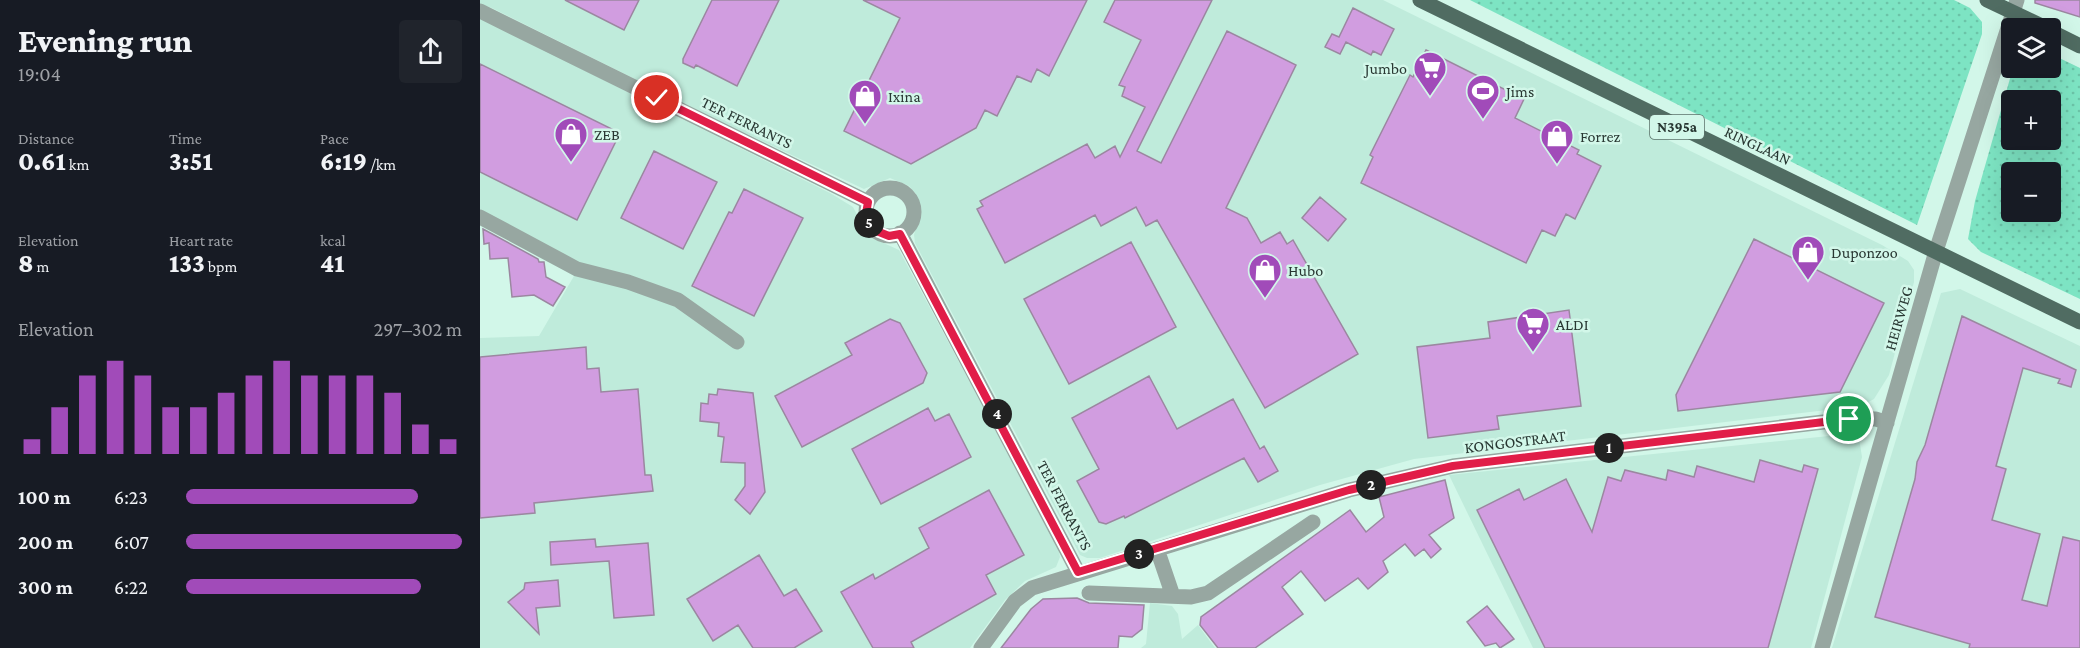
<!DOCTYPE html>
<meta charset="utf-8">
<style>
:root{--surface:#171b24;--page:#20242c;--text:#f1f3f6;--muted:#9ea1a6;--accent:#a14bb9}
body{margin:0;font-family:"Crimson Pro",serif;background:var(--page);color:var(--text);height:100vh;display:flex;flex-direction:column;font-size:22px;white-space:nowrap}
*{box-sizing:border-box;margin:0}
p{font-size:20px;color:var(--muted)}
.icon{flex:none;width:33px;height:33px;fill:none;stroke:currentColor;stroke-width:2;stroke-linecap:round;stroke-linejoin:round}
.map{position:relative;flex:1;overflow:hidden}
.sheet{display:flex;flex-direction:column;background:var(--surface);width:480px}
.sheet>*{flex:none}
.tools{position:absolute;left:1521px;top:18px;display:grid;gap:12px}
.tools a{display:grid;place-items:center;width:60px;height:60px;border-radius:6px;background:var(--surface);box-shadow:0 6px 24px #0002;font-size:30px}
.pin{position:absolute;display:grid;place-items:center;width:51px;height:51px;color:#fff;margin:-26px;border:3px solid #fff;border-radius:50%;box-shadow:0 2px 6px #0007}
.km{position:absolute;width:30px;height:30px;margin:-15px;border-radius:50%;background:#222;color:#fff;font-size:16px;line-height:30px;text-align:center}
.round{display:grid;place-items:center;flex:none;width:63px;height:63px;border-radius:6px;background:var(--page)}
.head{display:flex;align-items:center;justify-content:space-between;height:102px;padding:0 18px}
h1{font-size:33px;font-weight:800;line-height:45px}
.stats{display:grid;grid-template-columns:repeat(3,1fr);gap:9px;height:102px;padding:6px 18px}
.stats div{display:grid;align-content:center}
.stats b{font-size:26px;font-weight:800}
.stats small{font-size:16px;font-weight:400}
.stats p{font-size:16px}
.chart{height:168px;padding:12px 18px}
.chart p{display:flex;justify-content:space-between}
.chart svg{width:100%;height:108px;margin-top:6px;stroke:var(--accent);stroke-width:6}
ul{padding:0 18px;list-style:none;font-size:20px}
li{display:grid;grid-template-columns:96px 72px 1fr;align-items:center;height:45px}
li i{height:15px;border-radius:8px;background:var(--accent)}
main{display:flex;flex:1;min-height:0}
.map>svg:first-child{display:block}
.built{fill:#bfebdb}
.grass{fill:url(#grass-dots);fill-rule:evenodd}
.building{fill:#d19de0;stroke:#9b87a0;stroke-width:1.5}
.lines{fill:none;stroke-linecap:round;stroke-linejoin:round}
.minor{stroke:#97a7a1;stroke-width:15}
.primary{stroke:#506c62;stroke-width:15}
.route-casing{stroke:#fff;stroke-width:12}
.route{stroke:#e11d48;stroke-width:8}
.labels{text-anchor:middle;stroke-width:5;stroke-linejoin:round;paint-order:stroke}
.shield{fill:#d2f7e9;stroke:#5b7169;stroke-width:1.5}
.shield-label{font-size:15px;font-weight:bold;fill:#283732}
.poi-label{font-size:16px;fill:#283732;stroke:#d2f7e9;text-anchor:start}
.street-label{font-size:16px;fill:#283732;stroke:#d2f7e9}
</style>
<main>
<section class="sheet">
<div class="head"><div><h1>Evening run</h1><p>19:04</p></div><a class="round"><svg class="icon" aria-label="share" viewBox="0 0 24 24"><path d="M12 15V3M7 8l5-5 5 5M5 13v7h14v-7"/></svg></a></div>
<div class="stats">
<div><p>Distance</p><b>0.61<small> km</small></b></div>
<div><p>Time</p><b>3:51</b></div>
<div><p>Pace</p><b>6:19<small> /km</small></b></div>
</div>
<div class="stats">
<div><p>Elevation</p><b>8<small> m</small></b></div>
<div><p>Heart rate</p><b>133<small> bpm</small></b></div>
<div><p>kcal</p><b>41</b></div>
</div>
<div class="chart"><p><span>Elevation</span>297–302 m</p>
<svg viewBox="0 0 160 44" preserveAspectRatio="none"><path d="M5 44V38M15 44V25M25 44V12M35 44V6M45 44V12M55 44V25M65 44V25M75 44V19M85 44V12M95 44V6M105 44V12M115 44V12M125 44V12M135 44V19M145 44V32M155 44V38"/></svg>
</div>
<ul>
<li><b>100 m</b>6:23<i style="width:84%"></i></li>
<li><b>200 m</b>6:07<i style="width:100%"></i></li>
<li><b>300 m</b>6:22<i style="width:85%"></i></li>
</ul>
</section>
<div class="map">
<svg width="1600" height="648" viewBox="0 0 1600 648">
<defs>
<pattern id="grass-dots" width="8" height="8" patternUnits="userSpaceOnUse" patternTransform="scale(1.5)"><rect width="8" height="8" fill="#7de4c3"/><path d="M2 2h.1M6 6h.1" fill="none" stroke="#6cc4a8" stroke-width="1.8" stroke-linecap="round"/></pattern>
</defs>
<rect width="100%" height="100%" fill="#d2f7e9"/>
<path class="built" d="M 0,0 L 903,0 L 1402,245 L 1428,261 L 1434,270 L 1434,282 L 1409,375 L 1394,399 L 1381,406 L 934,459 L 840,485 L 620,558 L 607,558 L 600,555 L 435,243 L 434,235 L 440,212 L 436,194 L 429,186 L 410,178 L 384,189 L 252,127 L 12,8 L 0,4 Z
M 0,18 L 350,193 L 373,207 L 388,236 L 419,250 L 578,547 L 580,557 L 576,567 L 545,581 L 525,600 L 490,648 L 0,648 L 0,338 L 59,336 L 94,276 L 0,221 Z
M 1480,289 L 1600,346 L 1600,648 L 1352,648 L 1461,293 Z
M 1368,434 L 1379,438 L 1382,457 L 1331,648 L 1053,648 L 969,475 Z
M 670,603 L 692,606 L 698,614 L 702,639 L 718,625 L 735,648 L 661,648 L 666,644 Z"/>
<path class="grass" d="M 990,0 L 1474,0 L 1490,8 L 1502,22 L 1502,34 L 1437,225 Z
M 1571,54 L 1600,68 L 1600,299 L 1501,252 L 1488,239 L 1495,201 L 1533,68 L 1570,68 ZM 1532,100 L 1570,100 L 1570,140 L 1532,140 ZM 1532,172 L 1570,172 L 1570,212 L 1532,212 Z"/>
<path class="building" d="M 85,0 L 159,0 L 144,30 Z
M 232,0 L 299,0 L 257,86 L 216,65 L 214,68 L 203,63 L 203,59 Z
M 383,0 L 607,0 L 569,76 L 557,69 L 551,82 L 537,76 L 517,116 L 505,110 L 496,128 L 431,164 L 364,131 L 420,18 Z
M 635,0 L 732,0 L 657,151 L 681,163 L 747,31 L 816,65 L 746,208 L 767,218 L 781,243 L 800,232 L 807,244 L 813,240 L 878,354 L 785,408 L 677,220 L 666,226 L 656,207 L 621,226 L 615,215 L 525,263 L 497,209 L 503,206 L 500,201 L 607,144 L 615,158 L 635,146 L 640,157 L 665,107 L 642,96 L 645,87 L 639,85 L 661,40 L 624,22 Z
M 1555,0 L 1600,0 L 1600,17 L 1555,3 Z
M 873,8 L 914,29 L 901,55 L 893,51 L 891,55 L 866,42 L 860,54 L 845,47 L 852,34 L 859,37 Z
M 946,50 L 1044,99 L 1035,118 L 1099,150 L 1097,154 L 1121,166 L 1095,219 L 1086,214 L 1075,236 L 1062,230 L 1046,263 L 881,183 L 893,157 L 890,155 L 930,75 L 933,77 Z
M 0,64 L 140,133 L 97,220 L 0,172 Z
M 174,151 L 237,182 L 203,249 L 141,218 Z
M 264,189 L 323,218 L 274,316 L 212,286 L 249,212 L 252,213 Z
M 840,197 L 866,219 L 848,241 L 822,218 Z
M 3,229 L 58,259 L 59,262 L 64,262 L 66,277 L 85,287 L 73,306 L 54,295 L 32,297 L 28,258 L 10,259 L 9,243 L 4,244 Z
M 1274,239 L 1404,303 L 1360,392 L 1198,411 L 1196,395 Z
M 651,242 L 696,327 L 589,384 L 544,299 Z
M 1089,310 L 1101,406 L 1017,416 L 1019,429 L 948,438 L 937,347 L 1010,338 L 1008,322 Z
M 1482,316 L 1596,370 L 1591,387 L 1578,383 L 1580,379 L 1543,368 L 1516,466 L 1526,469 L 1512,520 L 1560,534 L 1542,600 L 1567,606 L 1583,537 L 1600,541 L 1600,648 L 1489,648 L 1490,644 L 1395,617 L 1435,479 L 1437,462 L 1445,445 Z
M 410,319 L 420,323 L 447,373 L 443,383 L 322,447 L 295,396 L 372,355 L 365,343 Z
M 106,347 L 107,369 L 119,368 L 121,392 L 158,389 L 165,475 L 171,475 L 173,491 L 54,503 L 55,513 L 0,518 L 0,357 Z
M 669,376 L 697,429 L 753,399 L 780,449 L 784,446 L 798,471 L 778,482 L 764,458 L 645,518 L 644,516 L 626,524 L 619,522 L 597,481 L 619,469 L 592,418 Z
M 238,389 L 273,393 L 285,492 L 270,514 L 255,500 L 265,486 L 265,463 L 241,462 L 244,437 L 238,436 L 239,423 L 220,421 L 221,403 L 228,404 L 229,394 L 237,395 Z
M 448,408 L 455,421 L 469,414 L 491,457 L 401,504 L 372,449 Z
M 1280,460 L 1322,472 L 1324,465 L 1338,469 L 1288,648 L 1065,648 L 997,510 L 1039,489 L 1044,500 L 1086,479 L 1112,532 L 1128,477 L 1141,481 L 1145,470 L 1186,480 L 1188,470 L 1214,477 L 1217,466 L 1274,482 Z
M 965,480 L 974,518 L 949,535 L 961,549 L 951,558 L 944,549 L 935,556 L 925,544 L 903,561 L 908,572 L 888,589 L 878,578 L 845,601 L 821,571 L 802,587 L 823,614 L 775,648 L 738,648 L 720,625 L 721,617 L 870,510 L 886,532 L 904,517 L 899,497 Z
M 509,490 L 544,555 L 506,575 L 516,594 L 431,642 L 434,648 L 393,648 L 361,592 L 393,574 L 395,579 L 449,548 L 439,528 Z
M 115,539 L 116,547 L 168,543 L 174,615 L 134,618 L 129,561 L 71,565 L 70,542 Z
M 279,555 L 304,596 L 316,589 L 342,631 L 314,648 L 273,648 L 258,625 L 233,641 L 207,599 Z
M 78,580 L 80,606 L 56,608 L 59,634 L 28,602 L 44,589 L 45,583 Z
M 597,598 L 609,603 L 664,605 L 662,629 L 652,637 L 639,636 L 638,648 L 521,648 L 551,609 L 563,599 Z
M 1007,606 L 1034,639 L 1020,648 L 1016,643 L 1005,646 L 987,622 Z"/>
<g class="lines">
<path class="minor" d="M 0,11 L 388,202
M386 212a24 24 0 1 1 48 0a24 24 0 1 1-48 0Z
M 0,217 L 97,269 L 148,282 L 198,300 L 257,342
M 420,233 L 598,572
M 677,549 L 693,596
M 609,593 L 711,597 L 728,593 L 833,522
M 501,648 L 535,601 L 552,588 L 869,490 L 973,466 L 1369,419 L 1396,419 L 1407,423
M 1342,648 L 1456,251 L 1537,0"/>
<path class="primary" d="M 940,0 L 1600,322
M 1507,0 L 1566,28
M 1570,31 L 1600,46"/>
</g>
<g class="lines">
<g class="route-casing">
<path id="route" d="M 177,98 L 388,202 L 386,214 L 394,230 L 409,236 L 420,234 L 598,572 L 869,490 L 973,466 L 1369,419"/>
</g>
<use href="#route" class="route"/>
</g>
<defs>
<g id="supermarket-pin" transform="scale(1.725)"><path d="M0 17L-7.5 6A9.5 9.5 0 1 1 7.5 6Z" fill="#a14bb9" stroke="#d2f7e9"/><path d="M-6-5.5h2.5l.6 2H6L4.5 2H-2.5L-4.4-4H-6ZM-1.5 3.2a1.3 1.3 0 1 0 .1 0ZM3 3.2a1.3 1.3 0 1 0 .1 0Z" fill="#fff"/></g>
<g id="stadium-pin" transform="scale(1.725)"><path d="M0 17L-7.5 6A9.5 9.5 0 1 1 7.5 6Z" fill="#a14bb9" stroke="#d2f7e9"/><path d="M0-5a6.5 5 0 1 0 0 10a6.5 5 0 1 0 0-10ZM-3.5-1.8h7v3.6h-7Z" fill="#fff"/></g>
<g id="shop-pin" transform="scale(1.725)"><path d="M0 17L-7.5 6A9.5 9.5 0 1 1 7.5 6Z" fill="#a14bb9" stroke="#d2f7e9"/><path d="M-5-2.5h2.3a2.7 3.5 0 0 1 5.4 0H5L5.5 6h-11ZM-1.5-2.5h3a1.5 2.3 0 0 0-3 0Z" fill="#fff"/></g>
</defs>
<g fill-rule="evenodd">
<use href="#supermarket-pin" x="950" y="68"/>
<use href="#stadium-pin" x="1003" y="91"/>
<use href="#shop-pin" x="385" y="96"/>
<use href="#shop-pin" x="91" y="134"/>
<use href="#shop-pin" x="1077" y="136"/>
<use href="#shop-pin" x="1328" y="252"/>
<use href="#shop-pin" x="785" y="270"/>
<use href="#supermarket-pin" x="1053" y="324"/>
</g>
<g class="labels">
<rect class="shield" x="1170" y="115" width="54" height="24" rx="4.5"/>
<g class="shield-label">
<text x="1197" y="132">N395a</text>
</g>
<g class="poi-label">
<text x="927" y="74" text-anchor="end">Jumbo</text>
<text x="1026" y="97">Jims</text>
<text x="408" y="102">Ixina</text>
<text x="114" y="140">ZEB</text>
<text x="1100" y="142">Forrez</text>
<text x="1351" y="258">Duponzoo</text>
<text x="808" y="276">Hubo</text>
<text x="1076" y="330">ALDI</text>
</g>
<g class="street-label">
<text transform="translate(267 122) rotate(26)" y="6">TER FERRANTS</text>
<text transform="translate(1278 145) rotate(25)" y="6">RINGLAAN</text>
<text transform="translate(1418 318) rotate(-74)" y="6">HEIRWEG</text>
<text transform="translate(1035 441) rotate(-7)" y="6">KONGOSTRAAT</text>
<text transform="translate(585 505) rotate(62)" y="6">TER FERRANTS</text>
</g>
</g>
</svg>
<div class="tools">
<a><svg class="icon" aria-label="layers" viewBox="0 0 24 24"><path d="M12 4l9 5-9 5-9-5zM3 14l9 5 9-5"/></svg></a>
<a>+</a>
<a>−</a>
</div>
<div class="pin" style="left:1369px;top:419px;background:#1e9e55"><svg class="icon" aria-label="arrive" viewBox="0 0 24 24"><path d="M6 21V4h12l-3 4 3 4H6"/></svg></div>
<div class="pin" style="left:177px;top:98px;background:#d93025"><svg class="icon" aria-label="check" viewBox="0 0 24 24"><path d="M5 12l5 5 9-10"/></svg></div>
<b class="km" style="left:1129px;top:448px">1</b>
<b class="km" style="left:891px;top:485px">2</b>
<b class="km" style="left:659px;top:554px">3</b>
<b class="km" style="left:517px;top:414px">4</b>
<b class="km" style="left:389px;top:223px">5</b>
</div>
</main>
